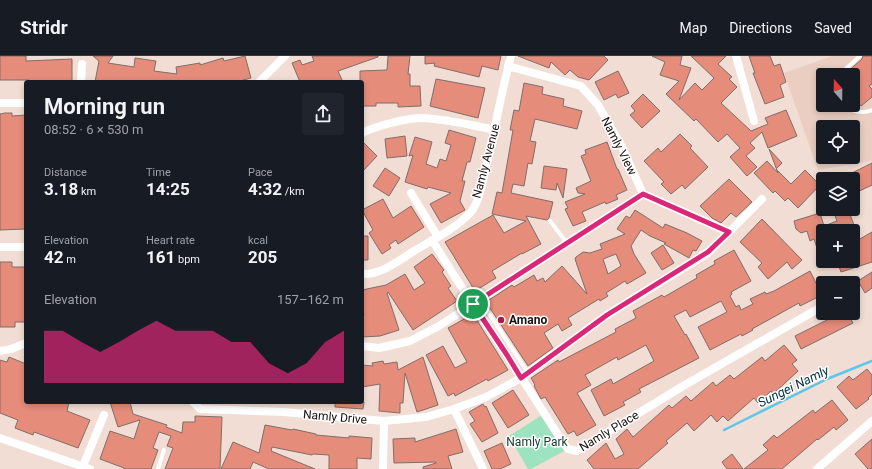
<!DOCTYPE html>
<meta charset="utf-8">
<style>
:root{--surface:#171b24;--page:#20242c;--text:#f1f3f6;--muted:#9ea1a6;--line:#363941;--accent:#db2777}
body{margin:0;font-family:Roboto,sans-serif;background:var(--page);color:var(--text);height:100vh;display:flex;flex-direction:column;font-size:15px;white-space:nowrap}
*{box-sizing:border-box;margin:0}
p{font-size:13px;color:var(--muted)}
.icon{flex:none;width:22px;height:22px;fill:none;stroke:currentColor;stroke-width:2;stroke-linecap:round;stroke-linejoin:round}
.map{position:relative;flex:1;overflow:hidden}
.sheet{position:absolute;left:24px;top:24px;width:340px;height:324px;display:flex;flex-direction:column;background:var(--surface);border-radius:4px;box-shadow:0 2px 6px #0003}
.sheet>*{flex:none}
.needle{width:26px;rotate:340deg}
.tools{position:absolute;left:816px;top:12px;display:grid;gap:8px}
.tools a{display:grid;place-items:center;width:44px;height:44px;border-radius:4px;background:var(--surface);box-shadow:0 2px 6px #0003;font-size:20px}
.pin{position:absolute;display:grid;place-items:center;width:34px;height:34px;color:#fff;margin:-17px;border:2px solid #fff;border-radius:50%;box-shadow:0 1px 4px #0007}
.round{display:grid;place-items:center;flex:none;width:42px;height:42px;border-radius:4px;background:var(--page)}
.overview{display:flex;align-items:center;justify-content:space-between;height:68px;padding:0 20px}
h1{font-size:22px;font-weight:700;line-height:30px}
.metrics{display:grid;grid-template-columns:repeat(3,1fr);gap:6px;height:68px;padding:4px 20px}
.metrics div{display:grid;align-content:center}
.metrics b{font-size:17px;font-weight:700}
.metrics small{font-size:11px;font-weight:400}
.metrics p{font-size:11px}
.chart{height:112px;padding:8px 20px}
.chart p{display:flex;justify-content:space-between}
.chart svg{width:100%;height:72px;margin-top:4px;fill:var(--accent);opacity:.7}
header{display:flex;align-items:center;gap:24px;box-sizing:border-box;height:56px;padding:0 20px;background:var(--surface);border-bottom:1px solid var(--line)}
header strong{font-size:19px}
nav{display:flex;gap:22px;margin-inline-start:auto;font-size:14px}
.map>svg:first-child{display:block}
.built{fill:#e9cec1;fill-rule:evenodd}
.green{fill:#9de3bf}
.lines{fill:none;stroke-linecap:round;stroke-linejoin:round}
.stream{stroke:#59c6ec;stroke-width:2.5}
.building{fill:#e68c7b;stroke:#816d69;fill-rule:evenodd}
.lane{stroke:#fff;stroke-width:4}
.street{stroke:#fff;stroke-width:8}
.route-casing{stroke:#fff;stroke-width:8}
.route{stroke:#db2777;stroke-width:5}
.poi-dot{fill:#ad1941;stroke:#fff;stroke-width:1.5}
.labels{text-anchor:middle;stroke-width:3;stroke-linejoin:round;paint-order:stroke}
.street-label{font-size:12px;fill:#19120f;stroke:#fff}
.poi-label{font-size:12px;font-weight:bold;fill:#19120f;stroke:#fff;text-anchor:start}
.park-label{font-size:12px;fill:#18412e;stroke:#fff}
.water-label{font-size:13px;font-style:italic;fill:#013545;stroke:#fff}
</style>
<header>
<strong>Stridr</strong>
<nav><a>Map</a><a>Directions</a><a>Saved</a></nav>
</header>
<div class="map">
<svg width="872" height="413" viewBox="0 0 872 413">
<rect width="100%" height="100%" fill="#f1ddd3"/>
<path class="built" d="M 832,0 L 872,0 L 872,105 L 818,114 L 784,17 ZM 823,19 L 853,19 L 853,49 L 823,49 ZM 823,71 L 853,71 L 853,101 L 823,101 Z"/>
<path class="green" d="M 544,358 L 568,393 L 531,413 L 528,413 L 509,380 Z"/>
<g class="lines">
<path class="stream" d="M 724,374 L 827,323 L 872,305"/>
</g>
<path class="building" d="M 0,0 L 26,0 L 26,5 L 72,3 L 72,25 L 29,26 L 29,24 L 0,24 Z
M 93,0 L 113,0 L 108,7 L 134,11 L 135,2 L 156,5 L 154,15 L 177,18 L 176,11 L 200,7 L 200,9 L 223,2 L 224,5 L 245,0 L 251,22 L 236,26 L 95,26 L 99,5 Z
M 312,0 L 378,0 L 378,1 L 338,15 L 343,26 L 300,26 L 292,7 L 300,4 L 302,9 L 314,5 Z
M 388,0 L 410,0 L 408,18 L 410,18 L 410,30 L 420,30 L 421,50 L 398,51 L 398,47 L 376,47 L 376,50 L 362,50 L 362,26 L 360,26 L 360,15 L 387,14 Z
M 425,0 L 501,0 L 498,14 L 482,10 L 479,21 L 434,10 L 435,7 L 425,8 Z
M 518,0 L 604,0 L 608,4 L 589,24 L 578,21 L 570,14 L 565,19 L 551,6 L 549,12 Z
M 652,0 L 682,0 L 680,9 L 691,12 L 679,44 L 695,27 L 702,34 L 714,22 L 691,0 L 726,0 L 718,8 L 732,21 L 729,23 L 737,31 L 721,47 L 751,75 L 768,68 L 765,62 L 786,54 L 797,80 L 768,92 L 762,76 L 750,87 L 755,92 L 746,100 L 757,111 L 747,120 L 730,101 L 740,92 L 727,78 L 718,86 L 696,63 L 694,65 L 666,38 L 679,25 L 660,19 L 665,6 Z
M 749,0 L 770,0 L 774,10 L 780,8 L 786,26 L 780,29 L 784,41 L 765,48 L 753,17 L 755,17 Z
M 863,0 L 872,0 L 872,28 L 869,30 L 872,33 L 872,41 L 861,50 L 853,40 L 853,19 L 844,19 L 862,3 Z
M 618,15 L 629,37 L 618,42 L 616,38 L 604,44 L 595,26 Z
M 436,23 L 485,32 L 478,62 L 430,50 Z
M 524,27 L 543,31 L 542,38 L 564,43 L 563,50 L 582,55 L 577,73 L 535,63 L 530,85 L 536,86 L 532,108 L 528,107 L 524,130 L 513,128 L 511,137 L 553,146 L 549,162 L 547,164 L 526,160 L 541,188 L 522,198 L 522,197 L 492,215 L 496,222 L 475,235 L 445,186 L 493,159 L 504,177 L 526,165 L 492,158 L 497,136 L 502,137 L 513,74 L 510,74 L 514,54 L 519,55 Z
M 643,38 L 660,55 L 642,72 L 630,59 L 635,55 L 631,50 Z
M 5,57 L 12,57 L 12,60 L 26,59 L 26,173 L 0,174 L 0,58 Z
M 449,74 L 476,82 L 470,106 L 467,106 L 462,125 L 465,125 L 460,145 L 465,154 L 441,167 L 430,148 L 451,137 L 428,131 L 427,133 L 405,126 L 413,99 L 409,100 L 415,81 L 432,86 L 426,108 L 437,112 L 440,103 L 446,105 L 451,89 L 445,87 Z
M 680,78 L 692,90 L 690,92 L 708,111 L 685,133 L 682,129 L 671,138 L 661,128 L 664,126 L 644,105 L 658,92 L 661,96 Z
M 405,80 L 407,100 L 387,102 L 385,83 Z
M 362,85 L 377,100 L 362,116 Z
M 607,86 L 617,113 L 618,113 L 627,134 L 616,139 L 618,143 L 606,148 L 605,146 L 582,156 L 586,165 L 573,170 L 565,153 L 568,152 L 565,146 L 585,138 L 578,137 L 576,132 L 591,125 L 581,100 L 586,98 L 585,94 Z
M 769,93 L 782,107 L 776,113 L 791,128 L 805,114 L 820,129 L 798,152 L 788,142 L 785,145 L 775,135 L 773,137 L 754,117 L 767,105 L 778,117 Z
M 872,107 L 872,129 L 853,138 L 853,123 L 840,123 Z
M 544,110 L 567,113 L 563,142 L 557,127 L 556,134 L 541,132 Z
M 385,112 L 400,122 L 389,140 L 373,130 Z
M 729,123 L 752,146 L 736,161 L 731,157 L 721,167 L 712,162 L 700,150 Z
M 383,143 L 393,162 L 411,150 L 424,171 L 398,188 L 396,184 L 389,189 L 391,192 L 382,198 L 369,177 L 373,174 L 362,154 Z
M 846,153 L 848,153 L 854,169 L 849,171 L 851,175 L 823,175 L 823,190 L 817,192 L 814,183 L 810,185 L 807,175 L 801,177 L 796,173 L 794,165 L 820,157 L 824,170 L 837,165 L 834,157 Z
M 635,154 L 663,172 L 665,168 L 687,177 L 702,185 L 696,195 L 693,194 L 689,202 L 664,188 L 666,187 L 650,180 L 641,174 L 631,190 L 634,198 L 646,217 L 627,228 L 625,225 L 606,237 L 608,240 L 600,245 L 599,243 L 568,262 L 572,269 L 562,275 L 558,268 L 544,277 L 553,292 L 528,310 L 486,246 L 512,229 L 514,231 L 534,219 L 537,225 L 543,222 L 545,226 L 562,210 L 587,238 L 575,203 L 576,201 L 583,196 L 590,197 L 602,193 L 600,188 L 625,178 L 617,173 L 626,160 L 630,162 ZM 616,198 L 621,210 L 608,218 L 603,203 Z
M 762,163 L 802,204 L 792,213 L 787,206 L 768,223 L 758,211 L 762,207 L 740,186 Z
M 872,176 L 872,206 L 841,216 L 837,205 L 853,205 L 853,187 Z
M 362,180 L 368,180 L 368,204 L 362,204 Z
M 663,189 L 674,207 L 662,214 L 651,197 Z
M 734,194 L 751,225 L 731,236 L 732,238 L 730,240 L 736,251 L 739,249 L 741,254 L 753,248 L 750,243 L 765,236 L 766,238 L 774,235 L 810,215 L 822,239 L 800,250 L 799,247 L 752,273 L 753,274 L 742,280 L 741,278 L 710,294 L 698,271 L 727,256 L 721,245 L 690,261 L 686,254 L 674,260 L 685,279 L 686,278 L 699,302 L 639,333 L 641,336 L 623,346 L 625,349 L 604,360 L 591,334 L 611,323 L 613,328 L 654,305 L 646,289 L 618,304 L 617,301 L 585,319 L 591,329 L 577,337 L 596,369 L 577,380 L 574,375 L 568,378 L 545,341 L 541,343 L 534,330 L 535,329 L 531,322 L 558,304 L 559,306 L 616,276 L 615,273 L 636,262 L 633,255 L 662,239 L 664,241 L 697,222 L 696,219 L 715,208 L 714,205 Z
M 432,198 L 444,214 L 442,216 L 451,230 L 448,232 L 457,245 L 413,274 L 388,236 L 387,237 L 399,274 L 380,280 L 362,281 L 362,259 L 364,259 L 362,250 L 362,234 L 386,229 L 405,218 L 414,234 L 425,227 L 414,211 Z
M 0,206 L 12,206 L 12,211 L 26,211 L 26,266 L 15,266 L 15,271 L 0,271 Z
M 872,216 L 872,232 L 865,237 L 858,225 Z
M 841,257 L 847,257 L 853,267 L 801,293 L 795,280 Z
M 473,258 L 508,314 L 488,325 L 487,323 L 455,340 L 454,337 L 448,340 L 426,299 L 443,290 L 455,312 L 467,306 L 448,272 Z
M 784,289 L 797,304 L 792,308 L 798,315 L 773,338 L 771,335 L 758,347 L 754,342 L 728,365 L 723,360 L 717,366 L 711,359 L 694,375 L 687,367 L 666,385 L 668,387 L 638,413 L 594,413 L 587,404 L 606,387 L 615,403 L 624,398 L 616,383 L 627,373 L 633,381 L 669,349 L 672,352 L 686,340 L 691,345 L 713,326 L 716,330 L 730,319 L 734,323 L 762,301 L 765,305 Z
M 9,301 L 26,308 L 26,346 L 69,346 L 67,355 L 90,364 L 78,392 L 34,376 L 33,379 L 15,372 L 18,364 L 0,357 L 0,304 L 7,306 Z
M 423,301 L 438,349 L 417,356 L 405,317 L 403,347 L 400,347 L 400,357 L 379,355 L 380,328 L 362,331 L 362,309 L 373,310 L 372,307 L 383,305 L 384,308 L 397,306 L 398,314 Z
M 867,313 L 872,319 L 872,338 L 868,342 L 869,343 L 856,353 L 837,331 L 849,320 L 853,324 Z
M 513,334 L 529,359 L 508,372 L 492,347 Z
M 832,344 L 848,364 L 836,374 L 834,371 L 818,384 L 817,383 L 782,413 L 744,413 L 768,394 L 763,389 L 774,379 L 777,382 L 813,354 L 815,357 Z
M 110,346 L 130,346 L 133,358 L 167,369 L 166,371 L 182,377 L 183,366 L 195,366 L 195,360 L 222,361 L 220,413 L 165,413 L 173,392 L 167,390 L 171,380 L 159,376 L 153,392 L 158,394 L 151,413 L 124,413 L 124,412 L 100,403 L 110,375 L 134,383 L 140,364 L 118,371 Z
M 335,346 L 364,346 L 363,353 L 335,351 Z
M 483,348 L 485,351 L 486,350 L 498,377 L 482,386 L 470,368 L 475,365 L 469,356 Z
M 265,369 L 292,374 L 293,373 L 316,378 L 316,379 L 349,382 L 349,380 L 372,382 L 371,403 L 357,402 L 357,413 L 329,413 L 329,399 L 313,398 L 312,399 L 272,391 L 271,395 L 315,413 L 269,413 L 253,406 L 250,413 L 221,413 L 233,386 L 259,397 Z
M 456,373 L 463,396 L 448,400 L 452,413 L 423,413 L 423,411 L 436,407 L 436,406 L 394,407 L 393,383 L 415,382 L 415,386 Z
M 872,383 L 872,413 L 868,413 L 855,398 Z
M 502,387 L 511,408 L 500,413 L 492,413 L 484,395 Z
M 732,398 L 743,413 L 727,413 L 722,406 Z"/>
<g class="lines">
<path class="lane" d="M 839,19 L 860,0
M 843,49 C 852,56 862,58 872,54
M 550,165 L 567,187
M 480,244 L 528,317
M 158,413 L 164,394"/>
<path class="street" d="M 736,0 L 754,65
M 508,10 L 581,30 L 598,49 L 622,91 L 643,138 L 729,176
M 81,26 L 82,8
M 259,26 L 285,0
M 0,47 L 26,47
M 362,77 C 376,70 406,62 422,62 C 447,63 471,69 495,74
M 411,137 L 438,181
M 432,184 L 455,221 L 507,299 L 560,382 L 568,393 L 577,395 L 683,330 L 823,250
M 0,191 L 26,191
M 362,218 C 381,219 398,205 414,195 C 431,185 458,171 471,156 C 479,147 482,127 485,116 C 494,77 501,38 511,0
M 362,290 L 379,292 L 410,285 L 439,270 L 643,138
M 0,295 L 11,293 L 26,287
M 193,346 L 200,353 L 284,356 L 384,365 L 426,361 L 454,353 L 486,341 L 521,322 L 607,259 L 708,197 L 762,143
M 454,353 L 483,413
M 0,382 L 90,413
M 83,410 L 104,359
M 383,413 L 384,365
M 817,413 L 872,365"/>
</g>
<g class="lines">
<g class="route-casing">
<path id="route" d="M 643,138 L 729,176 L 708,196 L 607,259 L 521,322 L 507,299 L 473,248 Z"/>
</g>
<use href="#route" class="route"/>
</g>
<circle class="poi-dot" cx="501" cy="264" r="4"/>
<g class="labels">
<g class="street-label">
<text transform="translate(619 90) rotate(63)" y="4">Namly View</text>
<text transform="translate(486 105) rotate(-75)" y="4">Namly Avenue</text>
<text transform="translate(335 361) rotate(5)" y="4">Namly Drive</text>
<text transform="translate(609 375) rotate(-31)" y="4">Namly Place</text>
</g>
<g class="poi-label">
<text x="509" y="268">Amano</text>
</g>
<g class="park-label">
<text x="537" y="390">Namly Park</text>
</g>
<g class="water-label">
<text transform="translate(793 330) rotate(-26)" y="5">Sungei Namly</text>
</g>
</g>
</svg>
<div class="tools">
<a><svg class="needle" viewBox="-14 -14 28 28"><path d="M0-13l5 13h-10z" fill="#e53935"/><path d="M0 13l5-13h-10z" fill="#9ea1a6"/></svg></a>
<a><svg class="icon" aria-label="locate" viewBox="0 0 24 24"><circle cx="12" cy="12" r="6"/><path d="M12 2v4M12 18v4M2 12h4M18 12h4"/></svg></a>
<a><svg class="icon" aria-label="layers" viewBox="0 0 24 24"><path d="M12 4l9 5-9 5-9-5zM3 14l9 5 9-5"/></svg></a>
<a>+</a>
<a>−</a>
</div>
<div class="pin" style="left:473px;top:248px;background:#1e9e55"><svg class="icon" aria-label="arrive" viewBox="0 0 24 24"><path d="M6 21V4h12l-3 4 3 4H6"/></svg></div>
<section class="sheet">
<div class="overview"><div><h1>Morning run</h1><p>08:52 · 6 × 530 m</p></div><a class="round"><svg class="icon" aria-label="share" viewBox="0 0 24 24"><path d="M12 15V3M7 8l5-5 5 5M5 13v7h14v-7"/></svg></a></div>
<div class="metrics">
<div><p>Distance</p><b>3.18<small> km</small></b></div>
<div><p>Time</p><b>14:25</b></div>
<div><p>Pace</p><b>4:32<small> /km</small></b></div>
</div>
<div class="metrics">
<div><p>Elevation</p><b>42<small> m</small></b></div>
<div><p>Heart rate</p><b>161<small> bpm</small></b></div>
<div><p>kcal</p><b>205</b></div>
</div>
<div class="chart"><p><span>Elevation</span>157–162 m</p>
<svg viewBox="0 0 160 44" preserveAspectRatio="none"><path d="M0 44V12L10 12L20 19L30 25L40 19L50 12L60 6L70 12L80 12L90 12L100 19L110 19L120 32L130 38L140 32L150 19L160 12V44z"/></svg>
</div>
</section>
</div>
